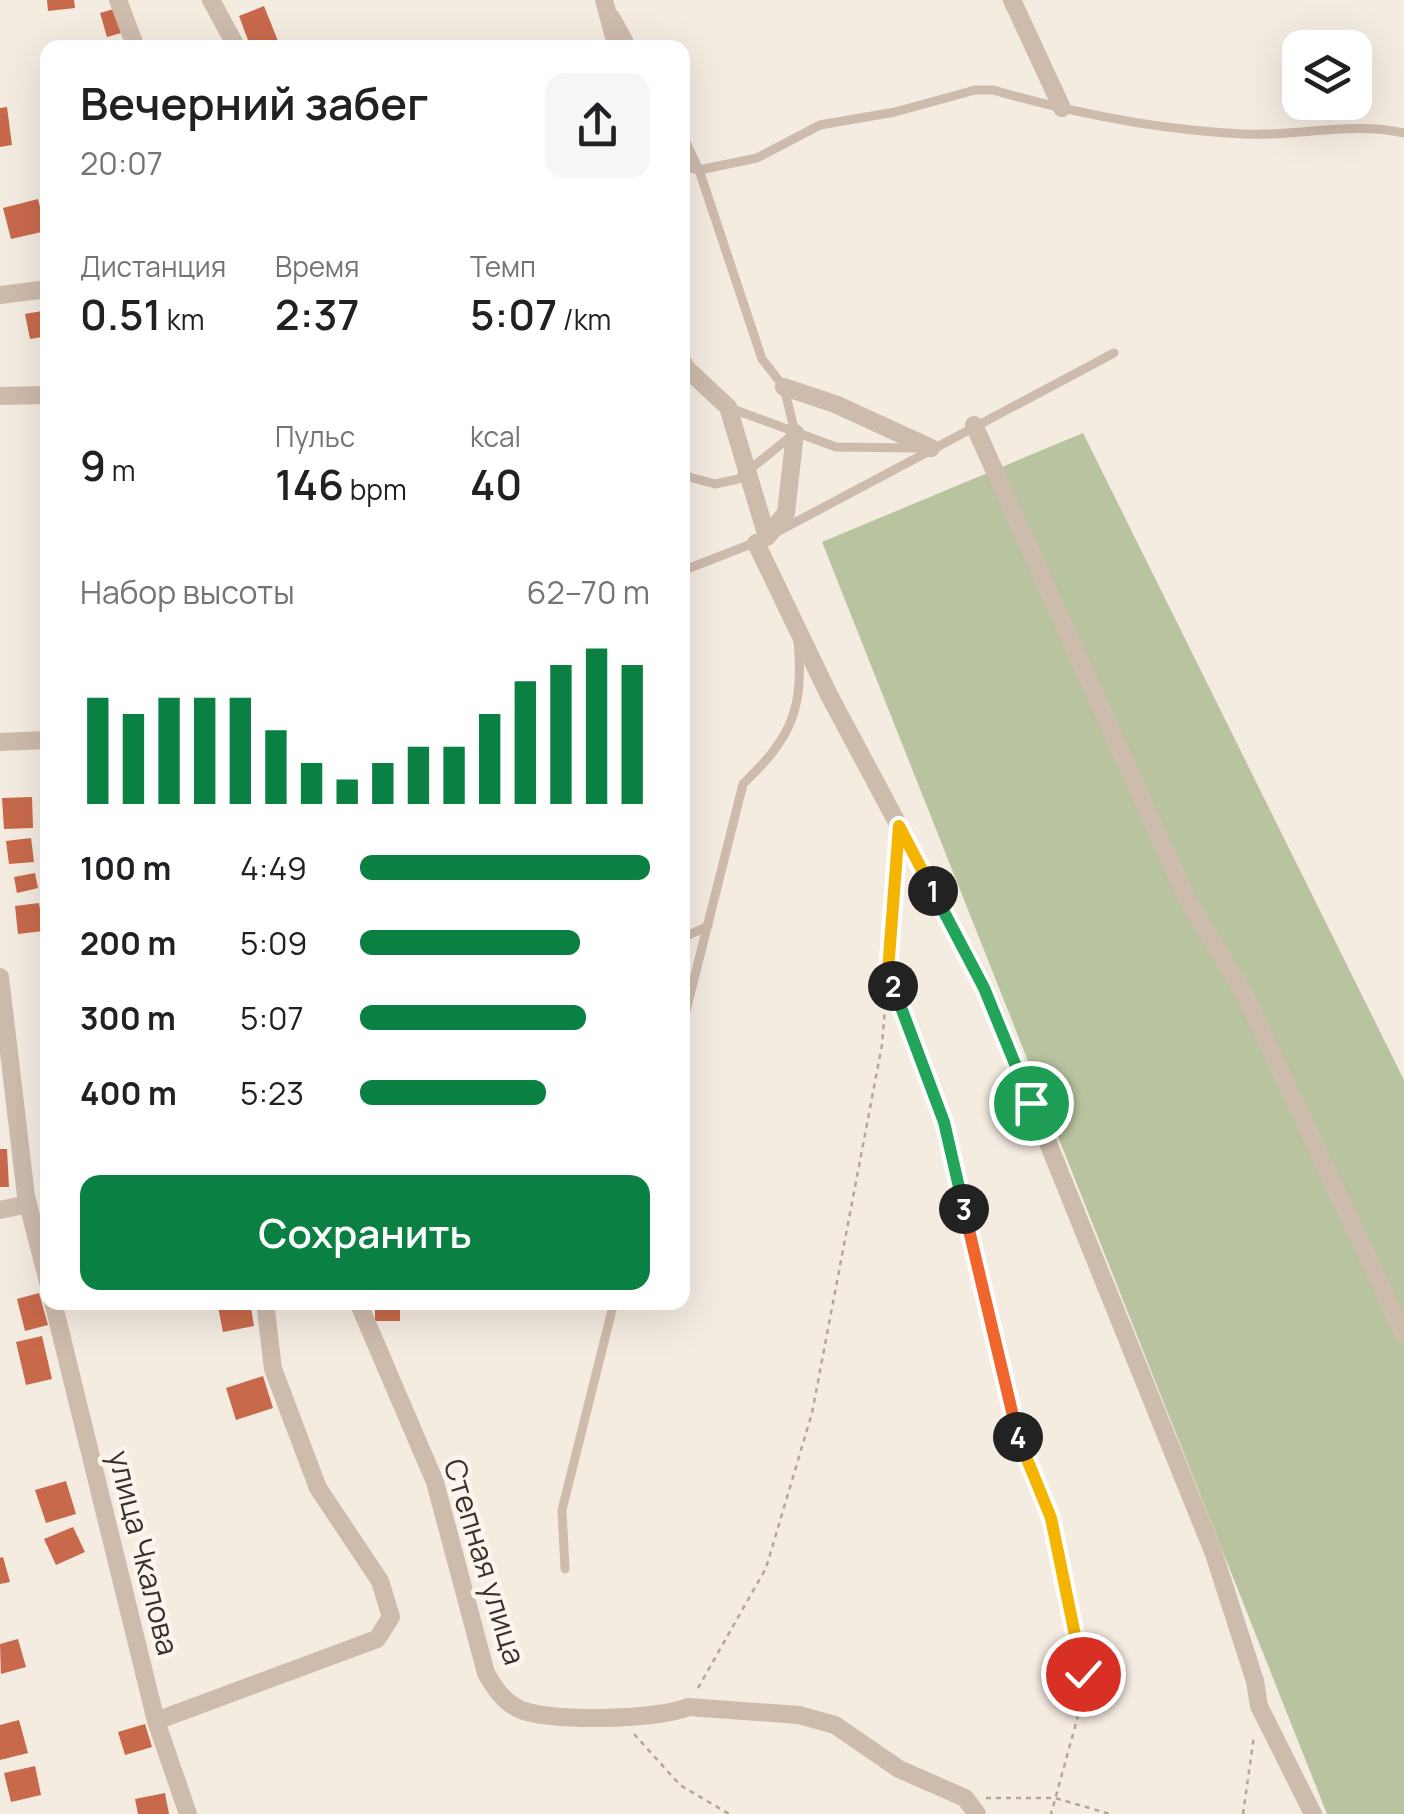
<!DOCTYPE html>
<html lang="ru">
<meta charset="utf-8">
<style>
:root{--surface:#fff;--page:#f6f6f6;--text:#202124;--muted:#757577;--accent:#0b8043}
body{margin:0;font-family:Manrope,sans-serif;background:var(--page);color:var(--text);height:100vh;display:flex;flex-direction:column;font-size:38px;white-space:nowrap}
*{box-sizing:border-box;margin:0}
p{font-size:32px;color:var(--muted)}
.icon{flex:none;width:55px;height:55px;fill:none;stroke:currentColor;stroke-width:2;stroke-linecap:round;stroke-linejoin:round}
.map{position:relative;flex:1;overflow:hidden}
.details{position:absolute;left:40px;top:40px;width:650px;height:1270px;display:flex;flex-direction:column;background:var(--surface);border-radius:20px;box-shadow:0 10px 40px #0002}
.details>*{flex:none}
.controls{position:absolute;left:1282px;top:30px;display:grid;gap:20px}
.controls a{display:grid;place-items:center;width:90px;height:90px;border-radius:20px;background:var(--surface);box-shadow:0 10px 40px #0002;font-size:50px}
.pin{position:absolute;display:grid;place-items:center;width:85px;height:85px;color:#fff;margin:-42px;border:5px solid #fff;border-radius:50%;box-shadow:0 2px 10px #0007}
.km{position:absolute;width:50px;height:50px;margin:-25px;border-radius:50%;background:#222;color:#fff;font-size:28px;line-height:50px;text-align:center}
.round{display:grid;place-items:center;flex:none;width:105px;height:105px;border-radius:20px;background:var(--page)}
.summary{display:flex;align-items:center;justify-content:space-between;height:170px;padding:0 40px}
h1{font-size:45px;font-weight:600;line-height:75px}
.stats{display:grid;grid-template-columns:repeat(3,1fr);gap:15px;height:170px;padding:10px 40px}
.stats div{display:grid;align-content:center}
.stats b{font-size:42px;font-weight:600}
.stats small{font-size:28px;font-weight:400}
.stats p{font-size:28px}
.chart{height:280px;padding:20px 40px}
.chart p{display:flex;justify-content:space-between}
.chart svg{width:100%;height:180px;margin-top:10px;stroke:var(--accent);stroke-width:6}
.cta{display:flex;gap:20px;margin-top:auto;padding:20px 40px}
.cta a{flex:1;height:115px;border-radius:20px;background:var(--accent);color:#fff;font-size:40px;font-weight:600;line-height:115px;text-align:center}
ul{padding:0 40px;list-style:none;font-size:32px}
li{display:grid;grid-template-columns:160px 120px 1fr;align-items:center;height:75px}
li i{height:25px;border-radius:12px;background:var(--accent)}
.map>svg:first-child{display:block}
.green{fill:#b8c4a0}
.building{fill:#c8694b}
.lines{fill:none;stroke-linecap:round;stroke-linejoin:round}
.path{stroke:#b9a596;stroke-width:2.5;stroke-dasharray:5 5;stroke-linecap:butt}
.service{stroke:#cdbbac;stroke-width:9}
.minor{stroke:#cdbbac;stroke-width:18}
.split-1-casing{stroke:#fff;stroke-width:20}
.split-2-casing{stroke:#fff;stroke-width:20}
.split-3-casing{stroke:#fff;stroke-width:20}
.split-4-casing{stroke:#fff;stroke-width:20}
.split-5-casing{stroke:#fff;stroke-width:20}
.split-1{stroke:#22a559;stroke-width:12}
.split-2{stroke:#f5b400;stroke-width:12}
.split-3{stroke:#22a559;stroke-width:12}
.split-4{stroke:#f0652b;stroke-width:12}
.split-5{stroke:#f5b400;stroke-width:12}
.labels{text-anchor:middle;stroke-width:9;stroke-linejoin:round;paint-order:stroke}
.street-label{font-size:30px;fill:#3b302b;stroke:#fbf5ee}
</style>
<div class="map">
<svg width="1404" height="1814" viewBox="0 0 1404 1814">
<rect width="100%" height="100%" fill="#f4ebe1"/>
<path class="green" d="M 1083,433 L 1404,1080 L 1404,1814 L 1327,1814 L 822,542 Z"/>
<path class="building" d="M 47,0 L 74,0 L 75,8 L 48,11 Z
M 264,6 L 278,41 L 251,48 L 239,16 Z
M 114,9 L 121,33 L 107,37 L 100,13 Z
M 7,107 L 12,145 L 0,147 L 0,108 Z
M 38,199 L 46,231 L 11,239 L 3,208 Z
M 48,310 L 48,336 L 30,339 L 25,314 Z
M 32,797 L 33,828 L 4,829 L 2,798 Z
M 31,838 L 34,862 L 9,864 L 6,841 Z
M 35,873 L 38,888 L 17,893 L 14,877 Z
M 39,903 L 43,931 L 18,934 L 15,906 Z
M 0,1149 L 7,1149 L 9,1187 L 0,1187 Z
M 39,1293 L 48,1325 L 25,1331 L 17,1299 Z
M 217,1302 L 250,1302 L 254,1326 L 223,1332 Z
M 375,1302 L 400,1302 L 400,1321 L 375,1321 Z
M 42,1336 L 52,1379 L 26,1385 L 16,1342 Z
M 263,1376 L 273,1408 L 236,1420 L 226,1388 Z
M 66,1481 L 76,1514 L 46,1523 L 35,1490 Z
M 73,1527 L 85,1552 L 56,1565 L 44,1539 Z
M 3,1557 L 10,1582 L 0,1584 L 0,1558 Z
M 18,1639 L 26,1667 L 1,1674 L 0,1644 Z
M 19,1720 L 28,1753 L 0,1760 L 0,1725 Z
M 145,1724 L 152,1747 L 125,1755 L 118,1732 Z
M 35,1766 L 41,1795 L 11,1802 L 4,1773 Z
M 165,1793 L 169,1814 L 138,1814 L 135,1799 Z"/>
<g class="lines">
<path class="path" d="M 889,973 L 944,1122 L 1015,1426 L 1051,1518 L 1083,1674 L 1081,1705 L 1051,1814
M 698,1688 L 766,1568 L 812,1413 L 882,1045 L 897,858
M 634,1734 L 680,1785 L 729,1814
M 986,1798 L 1055,1798 L 1110,1814
M 1243,1814 L 1254,1736"/>
<path class="service" d="M 615,15 L 633,48
M 682,134 L 699,170 L 762,359 L 784,387 L 795,433 L 738,479 L 715,484 L 682,475
M 682,166 L 699,170 L 757,158 L 820,125 L 895,112 L 975,90 L 993,90 C 1073,113 1159,130 1243,134 C 1296,137 1350,121 1404,133
M 730,408 L 836,447 L 918,448
M 777,532 L 1114,353
M 682,571 L 759,541
M 682,938 L 708,926
M 682,1027 L 743,784 C 792,737 804,709 798,641
M 565,1569 L 562,1510 L 614,1302"/>
<path class="minor" d="M 118,0 L 136,48
M 211,0 L 237,48
M 604,0 L 617,48
M 1012,0 L 1062,108
M 0,295 L 48,289
M 682,361 L 687,369 L 728,407 L 767,537
M 784,387 L 835,404 L 931,448
M 0,396 L 48,395
M 974,425 L 1187,899 L 1244,993 L 1404,1335
M 767,537 L 786,513 L 795,433
M 756,543 L 829,695 L 985,987 L 1214,1554 L 1255,1681 L 1259,1706 L 1313,1814
M 0,742 L 48,740
M 0,977 L 26,1196 L 48,1282
M 0,1210 L 28,1204
M 53,1302 L 156,1721 L 188,1814
M 358,1302 L 435,1482 L 486,1673 C 494,1687 502,1700 517,1708 C 544,1723 659,1720 688,1707 L 799,1715 L 835,1725 L 899,1769 L 965,1798 L 977,1814
M 156,1721 L 377,1639 L 391,1617 L 380,1581 L 318,1488 L 273,1369 L 265,1302"/>
</g>
<g class="lines">
<g class="split-1-casing">
<path id="split-1" d="M 933,891 L 984,988 L 1031,1103"/>
</g>
<g class="split-2-casing">
<path id="split-2" d="M 893,986 L 888,971 L 899,826 L 933,891"/>
</g>
<g class="split-3-casing">
<path id="split-3" d="M 893,986 L 944,1122 L 964,1209"/>
</g>
<g class="split-4-casing">
<path id="split-4" d="M 964,1209 L 1018,1437"/>
</g>
<g class="split-5-casing">
<path id="split-5" d="M 1018,1437 L 1051,1518 L 1083,1674"/>
</g>
<use href="#split-1" class="split-1"/>
<use href="#split-2" class="split-2"/>
<use href="#split-3" class="split-3"/>
<use href="#split-4" class="split-4"/>
<use href="#split-5" class="split-5"/>
</g>
<g class="labels">
<g class="street-label">
<text transform="translate(143 1553) rotate(76)" y="10">улица Чкалова</text>
<text transform="translate(484 1562) rotate(73)" y="10">Степная улица</text>
</g>
</g>
</svg>
<div class="controls">
<a><svg class="icon" aria-label="layers" viewBox="0 0 24 24"><path d="M12 4l9 5-9 5-9-5zM3 14l9 5 9-5"/></svg></a>
</div>
<div class="pin" style="left:1031px;top:1103px;background:#1e9e55"><svg class="icon" aria-label="arrive" viewBox="0 0 24 24"><path d="M6 21V4h12l-3 4 3 4H6"/></svg></div>
<div class="pin" style="left:1083px;top:1674px;background:#d93025"><svg class="icon" aria-label="check" viewBox="0 0 24 24"><path d="M5 12l5 5 9-10"/></svg></div>
<b class="km" style="left:933px;top:891px">1</b>
<b class="km" style="left:893px;top:986px">2</b>
<b class="km" style="left:964px;top:1209px">3</b>
<b class="km" style="left:1018px;top:1437px">4</b>
<section class="details">
<div class="summary"><div><h1>Вечерний забег</h1><p>20:07</p></div><a class="round"><svg class="icon" aria-label="share" viewBox="0 0 24 24"><path d="M12 15V3M7 8l5-5 5 5M5 13v7h14v-7"/></svg></a></div>
<div class="stats">
<div><p>Дистанция</p><b>0.51<small> km</small></b></div>
<div><p>Время</p><b>2:37</b></div>
<div><p>Темп</p><b>5:07<small> /km</small></b></div>
</div>
<div class="stats">
<div><b>9<small> m</small></b></div>
<div><p>Пульс</p><b>146<small> bpm</small></b></div>
<div><p>kcal</p><b>40</b></div>
</div>
<div class="chart"><p><span>Набор высоты</span>62–70 m</p>
<svg viewBox="0 0 160 44" preserveAspectRatio="none"><path d="M5 44V18M15 44V22M25 44V18M35 44V18M45 44V18M55 44V26M65 44V34M75 44V38M85 44V34M95 44V30M105 44V30M115 44V22M125 44V14M135 44V10M145 44V6M155 44V10"/></svg>
</div>
<ul>
<li><b>100 m</b>4:49<i style="width:100%"></i></li>
<li><b>200 m</b>5:09<i style="width:76%"></i></li>
<li><b>300 m</b>5:07<i style="width:78%"></i></li>
<li><b>400 m</b>5:23<i style="width:64%"></i></li>
</ul>
<div class="cta"><a>Сохранить</a></div>
</section>
</div>
